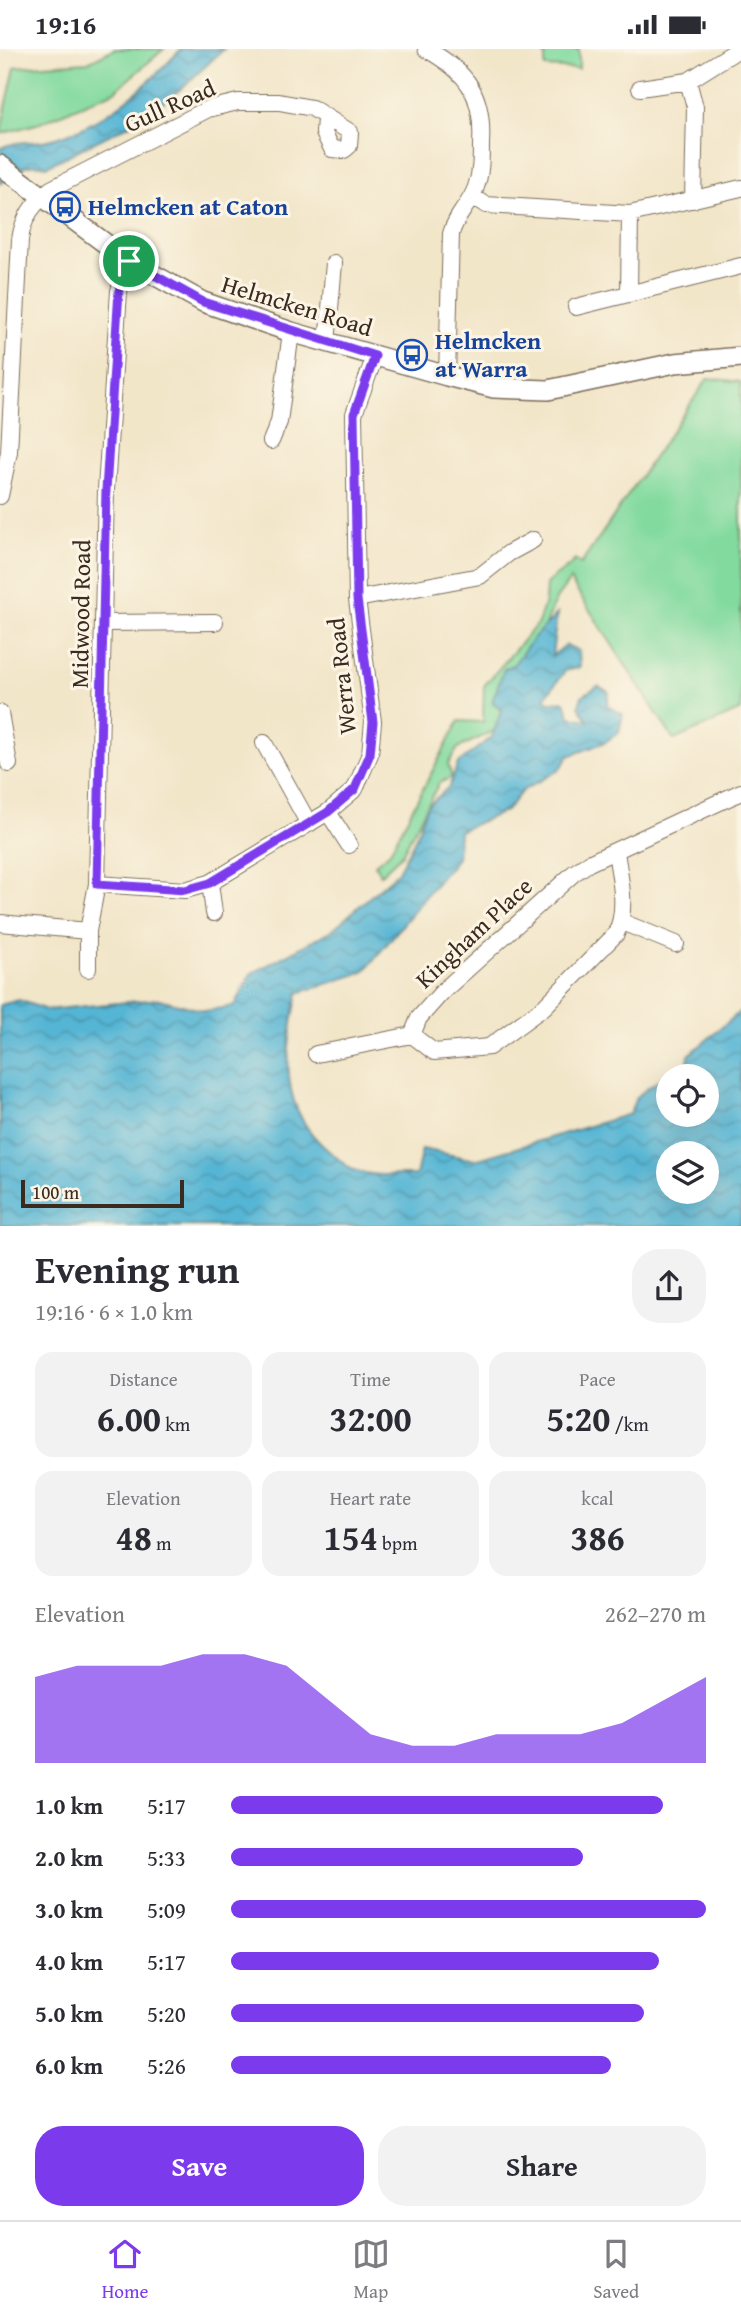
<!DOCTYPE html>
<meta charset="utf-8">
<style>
:root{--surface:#fff;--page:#f2f2f3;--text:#2b2b33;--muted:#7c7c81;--line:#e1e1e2;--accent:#7c3aed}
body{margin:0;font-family:"Gentium Book Plus",serif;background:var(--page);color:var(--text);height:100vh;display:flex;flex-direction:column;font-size:26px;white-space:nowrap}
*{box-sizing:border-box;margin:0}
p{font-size:23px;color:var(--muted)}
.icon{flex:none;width:38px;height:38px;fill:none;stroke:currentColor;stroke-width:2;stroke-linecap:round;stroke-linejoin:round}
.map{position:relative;height:1177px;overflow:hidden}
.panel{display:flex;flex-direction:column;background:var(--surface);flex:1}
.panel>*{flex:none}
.controls{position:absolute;left:656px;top:1015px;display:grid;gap:14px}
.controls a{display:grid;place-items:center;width:63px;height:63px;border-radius:50%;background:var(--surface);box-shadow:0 7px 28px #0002;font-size:35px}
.scale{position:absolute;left:21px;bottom:18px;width:163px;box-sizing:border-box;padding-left:7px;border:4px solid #3b2a1e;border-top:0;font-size:19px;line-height:24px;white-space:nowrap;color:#3b2a1e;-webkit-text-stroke:5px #fcf5e5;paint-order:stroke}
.pin{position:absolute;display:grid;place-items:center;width:60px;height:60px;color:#fff;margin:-30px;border:4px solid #fff;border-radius:50%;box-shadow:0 2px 7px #0007}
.round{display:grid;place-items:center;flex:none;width:74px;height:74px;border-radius:28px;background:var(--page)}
.summary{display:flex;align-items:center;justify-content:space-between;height:119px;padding:0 35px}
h1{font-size:38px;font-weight:600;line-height:52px}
.stats{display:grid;grid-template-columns:repeat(3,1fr);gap:10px;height:119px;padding:7px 35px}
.stats div{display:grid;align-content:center;border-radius:18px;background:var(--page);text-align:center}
.stats b{font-size:35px;font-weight:600}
.stats small{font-size:19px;font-weight:400}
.stats p{font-size:19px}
.chart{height:196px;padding:14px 35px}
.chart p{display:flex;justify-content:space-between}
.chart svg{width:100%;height:126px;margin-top:7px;fill:var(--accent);opacity:.7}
.action{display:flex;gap:14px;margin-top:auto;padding:14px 35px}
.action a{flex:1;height:80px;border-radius:28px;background:var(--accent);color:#fff;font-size:28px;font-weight:600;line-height:80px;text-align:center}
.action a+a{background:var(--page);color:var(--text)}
ul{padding:0 35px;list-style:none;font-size:23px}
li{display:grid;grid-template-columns:112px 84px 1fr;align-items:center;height:52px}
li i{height:18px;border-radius:9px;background:var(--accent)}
.status{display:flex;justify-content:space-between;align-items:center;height:49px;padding:0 35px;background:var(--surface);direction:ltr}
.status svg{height:19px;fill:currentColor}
.tab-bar{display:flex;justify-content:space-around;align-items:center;height:98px;border-top:2px solid var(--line);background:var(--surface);font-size:19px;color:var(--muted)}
.tab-bar a{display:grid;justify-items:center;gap:4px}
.tab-bar .active{color:var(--accent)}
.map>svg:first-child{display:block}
.park{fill:#82da9f;stroke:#5e825e;stroke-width:2}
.water{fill:url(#water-waves);stroke:#487079;stroke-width:2;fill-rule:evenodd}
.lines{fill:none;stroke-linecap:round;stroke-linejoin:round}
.minor-casing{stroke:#7b6c5a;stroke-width:18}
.major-casing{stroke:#7b6c5a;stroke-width:22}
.minor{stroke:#fff;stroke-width:16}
.major{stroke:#fff;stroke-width:19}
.route-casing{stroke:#fff;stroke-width:14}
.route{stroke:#7c3aed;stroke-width:9}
.labels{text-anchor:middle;stroke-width:6;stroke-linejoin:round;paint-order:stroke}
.street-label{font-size:24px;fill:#3b2a1e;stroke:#fcf5e5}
.transit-label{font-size:24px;font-weight:bold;fill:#164399;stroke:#fcf5e5;text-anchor:start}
</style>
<div class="status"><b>19:16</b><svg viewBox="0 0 49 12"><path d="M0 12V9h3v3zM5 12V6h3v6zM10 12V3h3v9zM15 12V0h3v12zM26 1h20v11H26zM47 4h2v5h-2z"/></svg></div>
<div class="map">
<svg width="741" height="1177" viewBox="0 0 741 1177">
<defs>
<pattern id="water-waves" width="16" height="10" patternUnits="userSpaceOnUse" patternTransform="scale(1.75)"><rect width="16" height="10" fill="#55b5d4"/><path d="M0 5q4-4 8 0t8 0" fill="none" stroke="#4893ab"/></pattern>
</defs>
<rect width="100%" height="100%" fill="#fcf5e5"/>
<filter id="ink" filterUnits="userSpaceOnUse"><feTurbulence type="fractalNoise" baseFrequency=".0143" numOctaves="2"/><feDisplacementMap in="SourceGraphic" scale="14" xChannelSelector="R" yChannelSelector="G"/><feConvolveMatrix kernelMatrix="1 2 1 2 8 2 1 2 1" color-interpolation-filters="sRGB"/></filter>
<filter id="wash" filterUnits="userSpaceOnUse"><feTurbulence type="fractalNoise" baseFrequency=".00686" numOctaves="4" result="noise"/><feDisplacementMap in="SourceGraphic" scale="28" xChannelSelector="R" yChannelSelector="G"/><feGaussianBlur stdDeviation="1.57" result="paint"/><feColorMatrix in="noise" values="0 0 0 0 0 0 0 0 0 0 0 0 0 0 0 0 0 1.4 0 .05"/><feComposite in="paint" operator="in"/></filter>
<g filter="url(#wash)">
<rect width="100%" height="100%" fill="#f2e6c9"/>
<path class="park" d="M 114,0 L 164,0 L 115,42 L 40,74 L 0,85 L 15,18 L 88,13 Z
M 545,0 L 579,0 L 579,20 L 545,18 Z
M 708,329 L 741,333 L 741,661 L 674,691 L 570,531 L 556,550 L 545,577 L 498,655 L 501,664 L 494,682 L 458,699 L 448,715 L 452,728 L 439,734 L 402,805 L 380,826 L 375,815 L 389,804 L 459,672 L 483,673 L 484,637 L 538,574 L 545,553 L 546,535 C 556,525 566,522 575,511 L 581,515 Z"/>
<path class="water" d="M 181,0 L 224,0 L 182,39 L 139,71 L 47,117 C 24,111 18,123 0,135 L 0,99 C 21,90 29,95 47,91 C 101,79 146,38 181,0 Z
M 557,565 L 552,607 L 566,596 L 579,602 L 580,618 L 565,622 L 545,649 L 549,653 L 565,652 L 570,668 L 588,671 L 579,657 L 582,647 L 598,637 L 609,643 L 607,657 L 623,665 L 619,683 L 605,693 L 569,707 L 559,721 L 522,742 L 506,762 L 459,782 L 457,809 L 364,923 L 298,944 C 285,1004 277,1060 330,1103 C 337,1108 344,1116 351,1120 C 370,1128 396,1126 416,1126 L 422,1100 L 475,1111 L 630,1065 L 636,1048 L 679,1016 L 687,1016 L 689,1006 L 741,962 L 741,1177 L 0,1177 L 0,956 L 19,951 L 46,961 L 159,950 L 205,962 L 234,957 L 251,925 L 331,882 L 397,824 L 416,788 L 427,757 L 449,738 L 458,714 L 492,688 L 502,660 L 492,653 L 504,620 L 514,615 L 535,587 ZM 707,1027 L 707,1066 L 668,1066 L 668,1027 ZM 707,1104 L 707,1143 L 668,1143 L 668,1104 Z"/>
</g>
<g filter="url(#ink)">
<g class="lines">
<g class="minor-casing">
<path id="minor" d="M 426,0 C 468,23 484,46 481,95 C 481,110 481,124 476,138 C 470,156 455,167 451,185 L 447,327
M 688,32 L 695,58 L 693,151
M 640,39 L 688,32 L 739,0
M 472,147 L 486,156 L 630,165 L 741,139
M 629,245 L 630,165
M 576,258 L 741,217
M 327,294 L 334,214
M 271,392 L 279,373 L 291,283
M 0,447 L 9,403 L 20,191 C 23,168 33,155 51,140 L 208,60 L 238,53 L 279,53 L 312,59 L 350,83 L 349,97 L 344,101 L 332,100 L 324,84 L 325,69
M 357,550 L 480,527 L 509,504 L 533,491
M 103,574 L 215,573
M 0,664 L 9,715
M 264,694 L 309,775
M 328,763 L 349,796
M 616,803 C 620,830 628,859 616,885 L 544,958 L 489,998 L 434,1003 L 412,986 L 419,969 L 443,942 L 574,824 L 589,814 L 741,743
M 210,834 L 214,864
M 97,835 L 185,841 L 210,834 L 328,763 L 355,740 L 370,705 L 373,673 L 357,550 L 354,365 L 375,307
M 622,873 L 676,895
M 0,874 L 88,882
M 88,920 L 88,882 L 97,835 L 106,441 L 119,242 L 129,212
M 316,1005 L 412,986"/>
</g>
<g class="major-casing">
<path id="major" d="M 0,116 L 129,212 L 203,253 L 291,283 L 447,327 L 494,339 L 548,341 L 675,314 L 741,308"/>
</g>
<use href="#minor" class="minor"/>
<use href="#major" class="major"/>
</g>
</g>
<g class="lines" filter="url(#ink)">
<g class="route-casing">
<path id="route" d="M 129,212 L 203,253 L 375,307 L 354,365 L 357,550 L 373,673 L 370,705 L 355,740 L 328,763 L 210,834 L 185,841 L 97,835 L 106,441 L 119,242 Z"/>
</g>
<use href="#route" class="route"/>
</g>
<defs>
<g id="bus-ring" transform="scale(1.575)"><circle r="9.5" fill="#fcf5e5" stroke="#1a4fb4" stroke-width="1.5"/><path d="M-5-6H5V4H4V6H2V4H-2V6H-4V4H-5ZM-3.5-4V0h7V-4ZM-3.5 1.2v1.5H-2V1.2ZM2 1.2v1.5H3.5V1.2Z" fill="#1a4fb4"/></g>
</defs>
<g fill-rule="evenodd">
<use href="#bus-ring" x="65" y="158"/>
<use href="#bus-ring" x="412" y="306"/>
</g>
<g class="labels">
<g class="street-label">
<text transform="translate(170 57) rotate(-24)" y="8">Gull Road</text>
<text transform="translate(297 257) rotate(17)" y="8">Helmcken Road</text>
<text transform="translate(81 565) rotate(-89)" y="8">Midwood Road</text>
<text transform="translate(342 627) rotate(-96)" y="8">Werra Road</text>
<text transform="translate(474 884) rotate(-43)" y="8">Kingham Place</text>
</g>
<g class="transit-label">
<text x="88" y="166">Helmcken at Caton</text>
<text x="435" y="300">Helmcken<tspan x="435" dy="28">at Warra</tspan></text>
</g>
</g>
</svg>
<div class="controls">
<a><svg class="icon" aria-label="locate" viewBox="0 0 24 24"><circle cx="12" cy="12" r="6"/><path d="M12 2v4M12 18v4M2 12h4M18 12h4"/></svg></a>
<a><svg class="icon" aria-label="layers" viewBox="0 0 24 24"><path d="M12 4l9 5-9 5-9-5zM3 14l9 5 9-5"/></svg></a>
</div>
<div class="scale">100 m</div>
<div class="pin" style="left:129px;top:212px;background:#1e9e55"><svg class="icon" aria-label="arrive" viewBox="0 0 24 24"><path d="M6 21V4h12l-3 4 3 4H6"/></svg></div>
</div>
<section class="panel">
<div class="summary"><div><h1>Evening run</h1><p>19:16 · 6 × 1.0 km</p></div><a class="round"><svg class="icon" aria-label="share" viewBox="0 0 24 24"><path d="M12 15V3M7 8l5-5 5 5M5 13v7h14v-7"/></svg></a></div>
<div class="stats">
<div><p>Distance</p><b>6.00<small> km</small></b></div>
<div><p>Time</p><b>32:00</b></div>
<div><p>Pace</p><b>5:20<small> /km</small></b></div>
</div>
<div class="stats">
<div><p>Elevation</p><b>48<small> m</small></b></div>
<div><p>Heart rate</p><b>154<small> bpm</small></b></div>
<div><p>kcal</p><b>386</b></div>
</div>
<div class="chart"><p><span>Elevation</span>262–270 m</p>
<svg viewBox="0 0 160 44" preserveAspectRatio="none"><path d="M0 44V14L10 10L20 10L30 10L40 6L50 6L60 10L70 22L80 34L90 38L100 38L110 34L120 34L130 34L140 30L150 22L160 14V44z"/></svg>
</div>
<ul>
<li><b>1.0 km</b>5:17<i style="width:91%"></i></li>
<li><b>2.0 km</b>5:33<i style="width:74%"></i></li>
<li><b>3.0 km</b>5:09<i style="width:100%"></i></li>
<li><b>4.0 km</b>5:17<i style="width:90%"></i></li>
<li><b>5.0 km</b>5:20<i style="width:87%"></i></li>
<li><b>6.0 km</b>5:26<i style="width:80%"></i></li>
</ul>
<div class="action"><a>Save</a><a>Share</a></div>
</section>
<nav class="tab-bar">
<a class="active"><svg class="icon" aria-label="home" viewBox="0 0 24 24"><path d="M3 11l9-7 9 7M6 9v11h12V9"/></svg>Home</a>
<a><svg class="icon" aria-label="map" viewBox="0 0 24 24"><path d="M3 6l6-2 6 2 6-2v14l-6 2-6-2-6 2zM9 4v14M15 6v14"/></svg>Map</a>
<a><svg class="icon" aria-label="saved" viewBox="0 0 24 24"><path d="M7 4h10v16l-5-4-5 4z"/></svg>Saved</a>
</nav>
